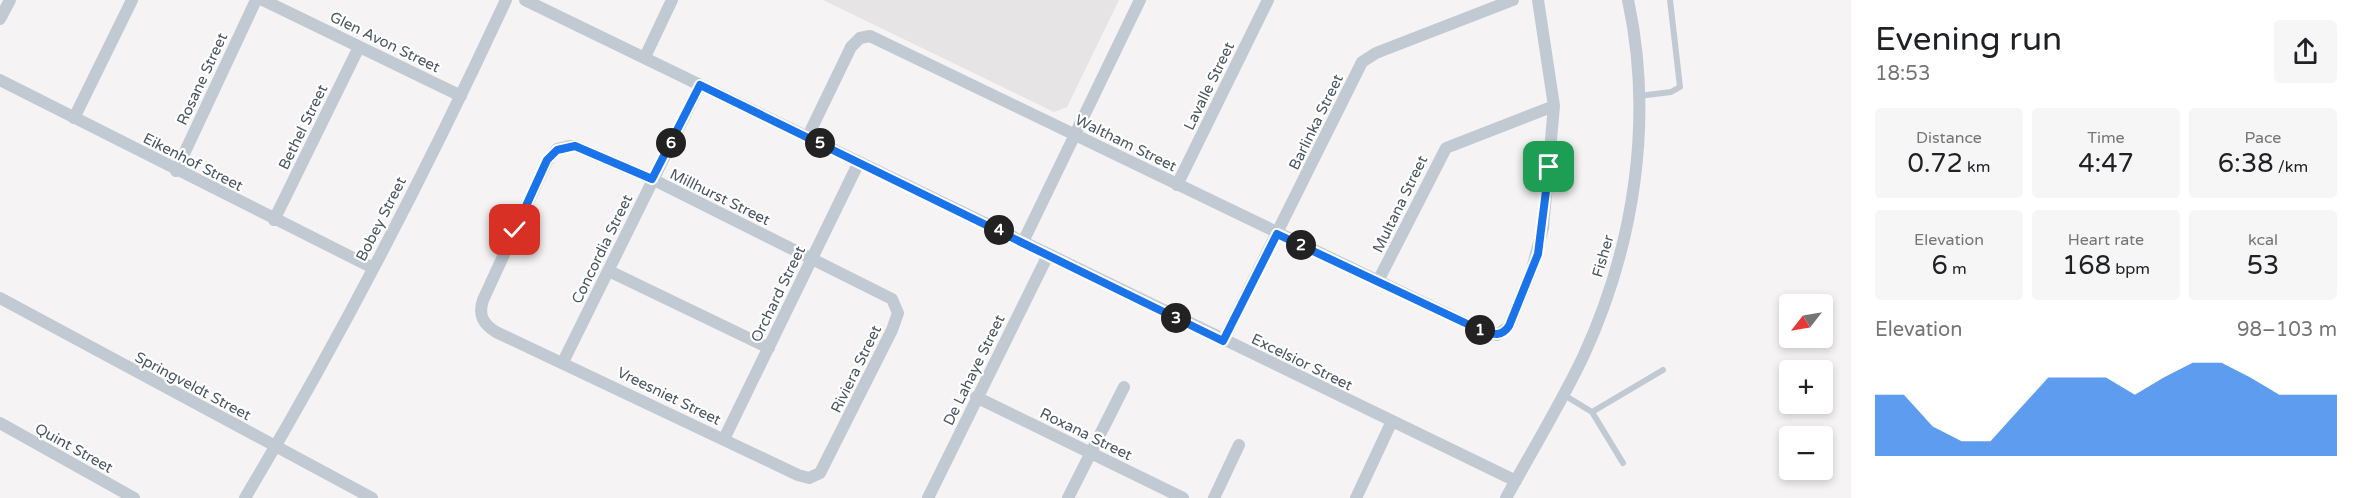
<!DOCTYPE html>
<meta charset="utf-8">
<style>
:root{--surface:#fff;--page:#f6f6f6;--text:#202124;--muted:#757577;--accent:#1a73e8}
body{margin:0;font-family:"Varela Round",sans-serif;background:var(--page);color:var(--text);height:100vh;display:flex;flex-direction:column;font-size:22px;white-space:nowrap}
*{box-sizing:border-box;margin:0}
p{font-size:20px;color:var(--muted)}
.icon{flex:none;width:33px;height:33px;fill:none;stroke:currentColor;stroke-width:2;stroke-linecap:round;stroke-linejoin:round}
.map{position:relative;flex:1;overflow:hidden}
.panel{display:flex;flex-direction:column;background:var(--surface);width:510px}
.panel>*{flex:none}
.needle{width:39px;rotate:239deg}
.buttons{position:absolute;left:1779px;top:294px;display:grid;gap:12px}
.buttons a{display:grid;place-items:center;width:54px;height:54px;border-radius:6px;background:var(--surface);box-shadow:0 3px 9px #0003;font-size:30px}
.pin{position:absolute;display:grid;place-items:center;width:51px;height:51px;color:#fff;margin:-26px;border-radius:12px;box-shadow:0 3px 9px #0006}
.km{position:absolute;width:30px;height:30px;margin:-15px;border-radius:50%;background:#222;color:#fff;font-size:16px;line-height:30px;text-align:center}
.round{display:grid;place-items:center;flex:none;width:63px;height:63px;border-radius:6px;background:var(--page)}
.summary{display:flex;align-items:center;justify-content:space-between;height:102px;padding:0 24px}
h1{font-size:33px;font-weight:600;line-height:45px}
.stats{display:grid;grid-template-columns:repeat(3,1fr);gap:9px;height:102px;padding:6px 24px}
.stats div{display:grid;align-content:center;border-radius:6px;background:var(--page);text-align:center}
.stats b{font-size:26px;font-weight:600}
.stats small{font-size:16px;font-weight:400}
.stats p{font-size:16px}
.chart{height:168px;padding:12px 24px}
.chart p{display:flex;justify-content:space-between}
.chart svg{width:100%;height:108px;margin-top:6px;fill:var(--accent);opacity:.7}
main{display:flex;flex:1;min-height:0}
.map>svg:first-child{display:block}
.education{fill:#e6e4e5}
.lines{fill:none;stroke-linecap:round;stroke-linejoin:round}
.service{stroke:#c1cad2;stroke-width:6}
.minor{stroke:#c1cad2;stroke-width:12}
.route-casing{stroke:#fff;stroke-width:12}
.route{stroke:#1a73e8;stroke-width:8}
.labels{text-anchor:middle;stroke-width:4.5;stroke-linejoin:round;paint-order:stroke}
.street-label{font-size:15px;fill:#4a5661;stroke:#fff}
</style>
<main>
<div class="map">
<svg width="1851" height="498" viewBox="0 0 1851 498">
<rect width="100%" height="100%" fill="#f5f3f3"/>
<path class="education" d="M 823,0 L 1119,0 L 1067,107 L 1054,112 Z"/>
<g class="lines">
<path class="service" d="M 1639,96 L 1671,92 L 1680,87 L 1670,0
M 1564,395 L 1592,412 L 1623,463
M 1592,412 L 1663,370"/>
<path class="minor" d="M 263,0 L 461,96
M 525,0 L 1516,481
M 0,19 L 10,0
M 645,57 L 672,0
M 0,80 L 373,268
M 74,118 L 132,0
M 808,136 L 851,47 L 860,38 L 870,36 L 1480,330 L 1497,335 L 1509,326 L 1532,269 L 1543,228 L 1554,106 L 1538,0
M 569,146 L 575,146 L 652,179 L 892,299 L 898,313 L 892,330 L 820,473 L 809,478 L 798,475 L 496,332 C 483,324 478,315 483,300 L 547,161 L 557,149 Z
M 176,171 L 256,0
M 1177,185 L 1268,0
M 274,220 L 359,47
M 1023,242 L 1140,0
M 609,271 L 769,348
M 1378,281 L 1446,148 L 1554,106
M 0,298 L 372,498
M 1223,341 L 1362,62 L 1376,53 L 1513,0
M 563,362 L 700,85
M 976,397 L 1183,498
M 0,423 L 134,498
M 724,439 L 859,162
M 245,498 C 341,337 427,170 506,0
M 928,498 L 1048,255
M 1068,498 L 1124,387
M 1214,498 L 1239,445
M 1356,498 L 1392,421
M 1506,498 C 1532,451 1560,405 1583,357 C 1634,247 1654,120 1628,0"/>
</g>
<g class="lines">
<g class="route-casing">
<path id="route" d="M 515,230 L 547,160 L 557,150 L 575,146 L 652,179 L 700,85 L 1223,341 L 1277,234 L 1480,330 C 1492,334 1501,338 1509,326 L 1538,254 L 1549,167"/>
</g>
<use href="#route" class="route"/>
</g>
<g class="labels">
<g class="street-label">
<text transform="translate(385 42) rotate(26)" y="5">Glen Avon Street</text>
<text transform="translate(202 79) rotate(-65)" y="5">Rosane Street</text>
<text transform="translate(1209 86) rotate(-64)" y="5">Lavalle Street</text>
<text transform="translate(1316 122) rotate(-64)" y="5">Barlinka Street</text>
<text transform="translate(303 127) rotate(-64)" y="5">Bethel Street</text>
<text transform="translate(1126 143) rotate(26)" y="5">Waltham Street</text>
<text transform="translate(193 162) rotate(27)" y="5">Eikenhof Street</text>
<text transform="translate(720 197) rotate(26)" y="5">Millhurst Street</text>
<text transform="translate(1400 204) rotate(-64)" y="5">Multana Street</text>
<text transform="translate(381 219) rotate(-63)" y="5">Bobey Street</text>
<text transform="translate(602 249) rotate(-64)" y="5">Concordia Street</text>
<text transform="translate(1603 256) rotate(-74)" y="5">Fisher</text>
<text transform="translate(778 294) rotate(-64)" y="5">Orchard Street</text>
<text transform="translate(1302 362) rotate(26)" y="5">Excelsior Street</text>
<text transform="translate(856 369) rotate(-64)" y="5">Riviera Street</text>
<text transform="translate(974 370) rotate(-64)" y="5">De Lahaye Street</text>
<text transform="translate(193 386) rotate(28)" y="5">Springveldt Street</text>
<text transform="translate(669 396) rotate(26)" y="5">Vreesniet Street</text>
<text transform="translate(1086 434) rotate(26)" y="5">Roxana Street</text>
<text transform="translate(74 448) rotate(29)" y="5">Quint Street</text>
</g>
</g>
</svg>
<div class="buttons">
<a><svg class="needle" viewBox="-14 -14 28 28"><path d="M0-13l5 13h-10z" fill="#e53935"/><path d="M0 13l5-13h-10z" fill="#757577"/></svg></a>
<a>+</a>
<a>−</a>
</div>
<div class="pin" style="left:1549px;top:167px;background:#1e9e55"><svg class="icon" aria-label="arrive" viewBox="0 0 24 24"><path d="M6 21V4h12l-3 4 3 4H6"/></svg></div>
<div class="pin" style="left:515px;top:230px;background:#d93025"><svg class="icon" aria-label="check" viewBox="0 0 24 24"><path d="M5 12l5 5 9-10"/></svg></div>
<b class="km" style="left:1480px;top:330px">1</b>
<b class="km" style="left:1301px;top:245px">2</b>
<b class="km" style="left:1176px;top:318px">3</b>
<b class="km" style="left:999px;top:230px">4</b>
<b class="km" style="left:820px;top:143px">5</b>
<b class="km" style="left:671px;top:143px">6</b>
</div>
<section class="panel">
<div class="summary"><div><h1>Evening run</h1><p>18:53</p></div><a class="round"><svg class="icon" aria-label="share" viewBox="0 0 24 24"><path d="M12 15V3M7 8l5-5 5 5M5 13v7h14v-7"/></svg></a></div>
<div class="stats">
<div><p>Distance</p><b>0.72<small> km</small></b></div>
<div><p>Time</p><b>4:47</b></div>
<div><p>Pace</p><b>6:38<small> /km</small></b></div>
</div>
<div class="stats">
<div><p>Elevation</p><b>6<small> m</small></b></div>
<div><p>Heart rate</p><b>168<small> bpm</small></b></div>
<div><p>kcal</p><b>53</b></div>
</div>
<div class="chart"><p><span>Elevation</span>98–103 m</p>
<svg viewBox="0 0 160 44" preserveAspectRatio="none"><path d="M0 44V19L10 19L20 32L30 38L40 38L50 25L60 12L70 12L80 12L90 19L100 12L110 6L120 6L130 12L140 19L150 19L160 19V44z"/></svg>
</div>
</section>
</main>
